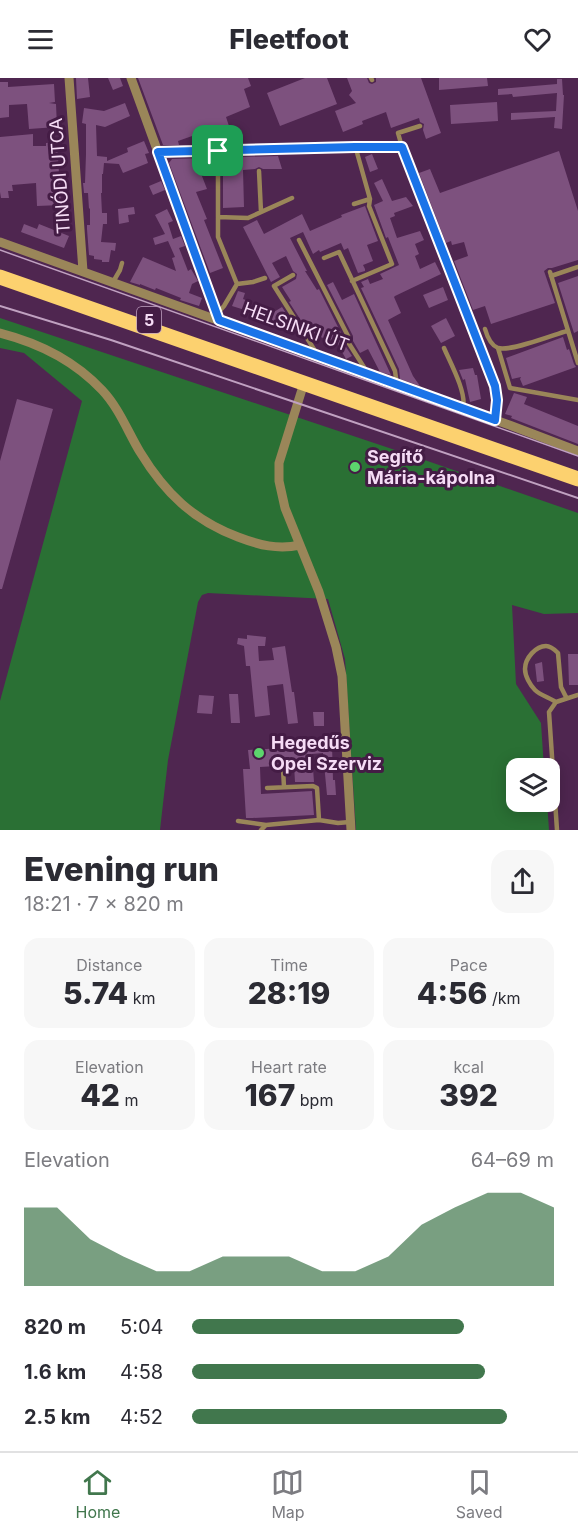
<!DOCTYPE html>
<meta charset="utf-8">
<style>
:root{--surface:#fff;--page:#f7f7f7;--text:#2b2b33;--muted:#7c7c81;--line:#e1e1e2;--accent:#41774d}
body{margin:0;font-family:Inter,sans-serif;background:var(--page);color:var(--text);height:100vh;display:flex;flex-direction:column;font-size:22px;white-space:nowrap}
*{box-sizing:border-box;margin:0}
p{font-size:20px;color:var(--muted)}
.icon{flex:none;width:33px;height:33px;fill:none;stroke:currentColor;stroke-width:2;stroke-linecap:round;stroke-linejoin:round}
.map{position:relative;height:752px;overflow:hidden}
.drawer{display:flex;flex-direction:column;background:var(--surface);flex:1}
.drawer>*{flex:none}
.buttons{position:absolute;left:506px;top:680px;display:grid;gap:12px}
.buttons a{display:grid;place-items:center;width:54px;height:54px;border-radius:12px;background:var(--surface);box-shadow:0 3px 15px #0003;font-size:30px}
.pin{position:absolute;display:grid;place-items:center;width:51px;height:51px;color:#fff;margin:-26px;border-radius:12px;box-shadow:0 3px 9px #0006}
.round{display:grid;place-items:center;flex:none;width:63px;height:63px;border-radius:18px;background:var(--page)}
.summary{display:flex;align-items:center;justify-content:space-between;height:102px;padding:0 24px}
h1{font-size:33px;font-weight:800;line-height:45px}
.figures{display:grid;grid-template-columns:repeat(3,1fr);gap:9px;height:102px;padding:6px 24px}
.figures div{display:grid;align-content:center;border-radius:15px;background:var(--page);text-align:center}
.figures b{font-size:30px;font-weight:800}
.figures small{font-size:16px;font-weight:400}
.figures p{font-size:16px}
.chart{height:168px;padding:12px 24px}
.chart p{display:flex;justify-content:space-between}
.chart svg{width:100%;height:108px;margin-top:6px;fill:var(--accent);opacity:.7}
ul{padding:0 24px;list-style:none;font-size:20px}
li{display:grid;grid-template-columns:96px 72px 1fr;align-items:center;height:45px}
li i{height:15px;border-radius:8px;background:var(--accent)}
header{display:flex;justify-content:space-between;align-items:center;height:78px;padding:0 24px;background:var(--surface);font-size:27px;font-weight:800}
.menu{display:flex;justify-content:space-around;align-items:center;height:84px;border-top:2px solid var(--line);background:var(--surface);font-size:16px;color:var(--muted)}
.menu a{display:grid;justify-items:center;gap:3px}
.menu .active{color:var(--accent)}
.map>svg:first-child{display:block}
.green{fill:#2a7034}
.building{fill:#7d517e}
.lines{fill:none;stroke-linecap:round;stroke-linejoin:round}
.service{stroke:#9a8659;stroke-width:4.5}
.minor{stroke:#9a8659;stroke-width:9}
.primary{stroke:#fcd16f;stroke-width:15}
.tram{stroke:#c0a1c1;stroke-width:1.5}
.rail{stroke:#c0a1c1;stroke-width:2}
.route-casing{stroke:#fff;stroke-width:12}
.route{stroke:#1a73e8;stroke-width:8}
.poi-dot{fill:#5cd56d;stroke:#441c45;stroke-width:2}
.labels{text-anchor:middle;stroke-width:6;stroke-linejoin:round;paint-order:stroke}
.shield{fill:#441c45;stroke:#c1a2c1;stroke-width:1.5}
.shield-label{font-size:16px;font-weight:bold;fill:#f6dcf6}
.street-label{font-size:18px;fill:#f6dcf6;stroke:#441c45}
.poi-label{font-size:18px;font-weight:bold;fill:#f6dcf6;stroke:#441c45;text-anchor:start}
</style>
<header><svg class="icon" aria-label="menu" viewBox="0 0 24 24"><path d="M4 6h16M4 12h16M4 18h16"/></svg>Fleetfoot<svg class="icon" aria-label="heart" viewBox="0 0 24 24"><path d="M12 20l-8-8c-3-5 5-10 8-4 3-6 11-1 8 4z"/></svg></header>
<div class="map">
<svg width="578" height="752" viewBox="0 0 578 752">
<rect width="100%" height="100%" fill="#4f2650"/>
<path class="green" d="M 0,240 L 413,378 L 578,435 L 578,535 L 544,536 L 512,527 L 516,606 L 541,645 L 544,690 L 516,690 L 516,723 L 547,723 L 549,752 L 356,752 L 345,581 L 328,521 L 208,515 L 202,517 L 198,524 L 168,682 L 160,752 L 0,752 L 0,623 L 82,323 L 24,275 L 0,270 Z"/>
<path class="building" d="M 76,0 L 88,0 L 90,19 L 77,21 Z
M 108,0 L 120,0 L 123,8 L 113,12 Z
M 138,0 L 248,0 L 251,8 L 244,11 L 250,29 L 226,39 L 229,48 L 227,49 L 227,65 L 214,65 L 214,54 L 196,61 L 195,57 L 178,63 L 179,67 L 163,67 Z
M 305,0 L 327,0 L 337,26 L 280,48 L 267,15 Z
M 347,0 L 367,0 L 369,5 L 372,6 L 376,4 L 376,0 L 421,0 L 441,55 L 426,61 L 423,52 L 424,46 L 420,44 L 419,40 L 391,50 L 386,34 L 362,43 L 363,46 L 343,54 L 335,33 L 356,25 L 349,17 L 352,13 Z
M 439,0 L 487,0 L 488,8 L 439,12 Z
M 557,1 L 562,1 L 563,17 L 564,17 L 562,51 L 554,50 L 555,39 L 511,42 L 511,35 L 556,33 L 557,15 L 513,19 L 512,16 L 498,17 L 498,11 L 557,6 Z
M 0,4 L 8,4 L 8,9 L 54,6 L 55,24 L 49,25 L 56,26 L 57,49 L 29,51 L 27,26 L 9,27 L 9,39 L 0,40 Z
M 497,24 L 498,43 L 451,46 L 450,27 Z
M 125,25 L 130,38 L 105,49 L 96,47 L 97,78 L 107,79 L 107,83 L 128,74 L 127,70 L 144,63 L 149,75 L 145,76 L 148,85 L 123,95 L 119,86 L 104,85 L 103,96 L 102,96 L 102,115 L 101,115 L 102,135 L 107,135 L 107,146 L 103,146 L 101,164 L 116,165 L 115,173 L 111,172 L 109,184 L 102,184 L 102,182 L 94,181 L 94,178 L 89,177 L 87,151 L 87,147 L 90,147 L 90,130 L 89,131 L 88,115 L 84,115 L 83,105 L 85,105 L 86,76 L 86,46 L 82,45 L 84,30 L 104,33 Z
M 33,56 L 33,68 L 46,68 L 46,65 L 57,64 L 61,127 L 37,128 L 36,105 L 12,107 L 13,113 L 8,113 L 9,120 L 1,120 L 0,114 L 0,59 Z
M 559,73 L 578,133 L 578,182 L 552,190 L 548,190 L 544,193 L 555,225 L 491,246 L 485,228 L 473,232 L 454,183 L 468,178 L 464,164 L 452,167 L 451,163 L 446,165 L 419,95 L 430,91 L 440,115 Z
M 372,76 L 378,91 L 370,94 L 365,79 Z
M 278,78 L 282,91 L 263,91 L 259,89 L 255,91 L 243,92 L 244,129 L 223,130 L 223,92 L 221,89 L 216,89 L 214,93 L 200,93 L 207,111 L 196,114 L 207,141 L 204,142 L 223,190 L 210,195 L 169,85 L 172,81 Z
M 382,101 L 392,123 L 406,119 L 413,128 L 394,135 L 395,138 L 390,140 L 397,160 L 420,153 L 424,162 L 415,166 L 419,176 L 415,178 L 420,191 L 435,184 L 441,196 L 395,218 L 394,219 L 401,235 L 388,242 L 413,298 L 420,308 L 400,301 L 399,291 L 361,210 L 364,209 L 361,204 L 368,201 L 370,206 L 383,201 L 380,196 L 399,187 L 388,159 L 386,160 L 374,127 L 383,123 L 374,105 Z
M 161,103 L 165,112 L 153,117 L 149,108 Z
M 365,128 L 378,163 L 367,167 L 373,183 L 363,187 L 365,191 L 365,193 L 358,195 L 348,170 L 344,172 L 341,165 L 320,174 L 319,172 L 313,176 L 303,154 L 290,160 L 307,193 L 305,193 L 317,212 L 319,211 L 344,261 L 344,266 L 352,278 L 346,281 L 334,260 L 326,265 L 322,259 L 315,264 L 289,224 L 291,223 L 282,209 L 296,201 L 297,196 L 293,193 L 286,178 L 272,185 L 280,199 L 271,204 L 243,149 L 257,142 L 264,156 L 302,136 L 310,153 L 342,139 L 341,137 Z
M 134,129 L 135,136 L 128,137 L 129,144 L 119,146 L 118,131 Z
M 167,131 L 173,143 L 168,145 L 173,161 L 181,158 L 185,168 L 179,170 L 188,193 L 191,191 L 198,203 L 192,206 L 189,215 L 202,220 L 199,228 L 180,222 L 181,220 L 156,210 L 155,212 L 140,206 L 140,207 L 130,204 L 143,179 L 176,193 L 172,180 L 175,179 L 168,163 L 155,167 L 153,160 L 165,156 L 155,137 Z
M 24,146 L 37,151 L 39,146 L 69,158 L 64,170 L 21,154 Z
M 578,198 L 578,253 L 574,255 L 558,205 Z
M 333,204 L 342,222 L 354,216 L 391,297 L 380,294 L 368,271 L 360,275 L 353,263 L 353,258 L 327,207 Z
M 443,209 L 448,222 L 429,230 L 423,217 Z
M 238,213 L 245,215 L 243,221 L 251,224 L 248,233 L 232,228 Z
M 282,229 L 291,243 L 278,251 L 269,237 Z
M 446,240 L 455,258 L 441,265 L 431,248 Z
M 563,259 L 567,272 L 569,271 L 574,286 L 576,289 L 523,308 L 520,301 L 521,299 L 512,301 L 506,280 Z
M 473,290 L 475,297 L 477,297 L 481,321 L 470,324 L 465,301 L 463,302 L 459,292 Z
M 514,315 L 527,319 L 524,326 L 578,348 L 578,366 L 511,340 L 512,338 L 505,336 Z
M 17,321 L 53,331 L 2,511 L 0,511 L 0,383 Z
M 247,557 L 266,559 L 265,568 L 258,568 L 259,583 L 274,582 L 272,570 L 285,568 L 292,614 L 294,614 L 298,645 L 288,646 L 283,606 L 267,608 L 270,637 L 255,639 L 250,588 L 246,588 L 244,568 L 237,566 L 238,560 L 247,561 Z
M 568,576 L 578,576 L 578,607 L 569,607 Z
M 542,584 L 544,603 L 537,604 L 535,586 Z
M 229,616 L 238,616 L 240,645 L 231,645 Z
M 199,617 L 214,618 L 212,636 L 197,635 Z
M 313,634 L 324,634 L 324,648 L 314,648 Z
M 332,667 L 333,702 L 335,702 L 336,717 L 327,717 L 323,675 L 312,676 L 314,704 L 295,704 L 294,687 L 260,689 L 261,716 L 312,713 L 314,737 L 252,740 L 246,740 L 243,691 L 250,691 L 248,672 Z"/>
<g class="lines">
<path class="service" d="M 371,0 L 372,2
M 402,69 L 398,55 L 420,48
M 218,93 L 218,159 L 237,206 L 253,204 L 265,200
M 259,93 L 261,134
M 354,126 L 370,121
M 218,139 L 248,140 L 292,120
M 299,162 L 349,260 L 348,264 L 367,294
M 324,180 L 339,174 L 395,293 L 396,300 L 394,305
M 550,194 L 578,285
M 293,197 L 274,208 L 317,276
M 551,198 L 578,189
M 352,203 L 392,186 L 369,128 L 370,121 L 356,71
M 113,204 L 120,192 L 122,185
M 217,236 L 224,228 L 237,206
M 485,251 C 487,258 490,267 498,270 C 510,274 553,257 567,253
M 444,270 C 450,284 467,315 463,330
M 498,270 L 510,310 L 578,322
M 556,624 C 550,620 540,617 535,612 C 530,607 525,598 525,591 C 525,580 536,568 546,568 C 551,568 555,572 558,575 L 561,609 L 566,619
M 283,691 L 284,709
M 267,710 L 313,708 L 317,710 L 319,742
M 238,743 L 266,747
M 261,752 L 266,747 L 319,742 L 338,745 L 350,744
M 557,752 L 549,634 L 556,624 L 578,617"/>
<path class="minor" d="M 69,0 L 83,193
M 131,0 L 219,242
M 158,74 L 402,69 L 495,308 L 497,322 L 495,342
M 0,164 L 512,348 L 578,373
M 0,255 C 39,265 74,282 102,312 C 119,330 128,354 140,374 C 165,415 193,442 238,459 C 259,467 278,472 300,467
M 304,305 L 279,385 L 279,403 L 285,430 L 319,514 L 336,569 L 342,598 L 351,752"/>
<path class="primary" d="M 0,199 L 578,401"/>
<path class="tram" d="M 0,172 L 578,378"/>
<path class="rail" d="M 0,228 L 111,262 L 578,420"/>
</g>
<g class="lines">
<g class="route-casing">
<path id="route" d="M 355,69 L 402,69 L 495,308 L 497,322 L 495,342 L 219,242 L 158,74 Z"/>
</g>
<use href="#route" class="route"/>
</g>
<g class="poi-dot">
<circle cx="355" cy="389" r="6"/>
<circle cx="259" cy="675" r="6"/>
</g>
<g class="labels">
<rect class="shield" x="137" y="229" width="24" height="26" rx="4.5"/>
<g class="shield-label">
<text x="149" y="248">5</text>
</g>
<g class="street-label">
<text transform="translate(60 98) rotate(-94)" y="6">TINÓDI UTCA</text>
<text transform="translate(296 249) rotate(20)" y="6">HELSINKI ÚT</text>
</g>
<g class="poi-label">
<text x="367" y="385">Segítő<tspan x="367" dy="21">Mária-kápolna</tspan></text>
<text x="271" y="671">Hegedűs<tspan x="271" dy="21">Opel Szerviz</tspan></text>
</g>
</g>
</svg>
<div class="buttons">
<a><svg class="icon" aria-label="layers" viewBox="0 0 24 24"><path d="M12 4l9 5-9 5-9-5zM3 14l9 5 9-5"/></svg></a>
</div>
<div class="pin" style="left:218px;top:73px;background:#1e9e55"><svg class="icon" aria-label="arrive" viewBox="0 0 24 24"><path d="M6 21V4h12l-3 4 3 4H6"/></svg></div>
</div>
<section class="drawer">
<div class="summary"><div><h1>Evening run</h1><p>18:21 · 7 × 820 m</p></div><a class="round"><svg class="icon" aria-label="share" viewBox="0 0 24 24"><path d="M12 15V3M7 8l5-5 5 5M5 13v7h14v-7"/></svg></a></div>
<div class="figures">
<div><p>Distance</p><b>5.74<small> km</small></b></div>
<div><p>Time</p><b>28:19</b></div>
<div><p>Pace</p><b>4:56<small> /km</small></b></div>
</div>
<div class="figures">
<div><p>Elevation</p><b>42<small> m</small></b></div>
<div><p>Heart rate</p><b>167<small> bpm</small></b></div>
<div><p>kcal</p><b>392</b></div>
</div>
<div class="chart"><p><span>Elevation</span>64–69 m</p>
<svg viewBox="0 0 160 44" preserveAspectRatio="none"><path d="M0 44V12L10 12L20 25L30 32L40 38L50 38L60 32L70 32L80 32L90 38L100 38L110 32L120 19L130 12L140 6L150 6L160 12V44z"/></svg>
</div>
<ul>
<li><b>820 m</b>5:04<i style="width:75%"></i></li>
<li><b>1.6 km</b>4:58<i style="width:81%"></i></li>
<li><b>2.5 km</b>4:52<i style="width:87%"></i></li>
</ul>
</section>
<nav class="menu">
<a class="active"><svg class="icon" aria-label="home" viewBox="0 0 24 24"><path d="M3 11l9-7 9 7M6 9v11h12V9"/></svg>Home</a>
<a><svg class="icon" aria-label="map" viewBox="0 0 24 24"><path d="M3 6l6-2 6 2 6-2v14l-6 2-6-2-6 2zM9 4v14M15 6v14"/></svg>Map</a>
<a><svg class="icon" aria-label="saved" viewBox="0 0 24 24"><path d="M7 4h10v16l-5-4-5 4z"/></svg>Saved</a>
</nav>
